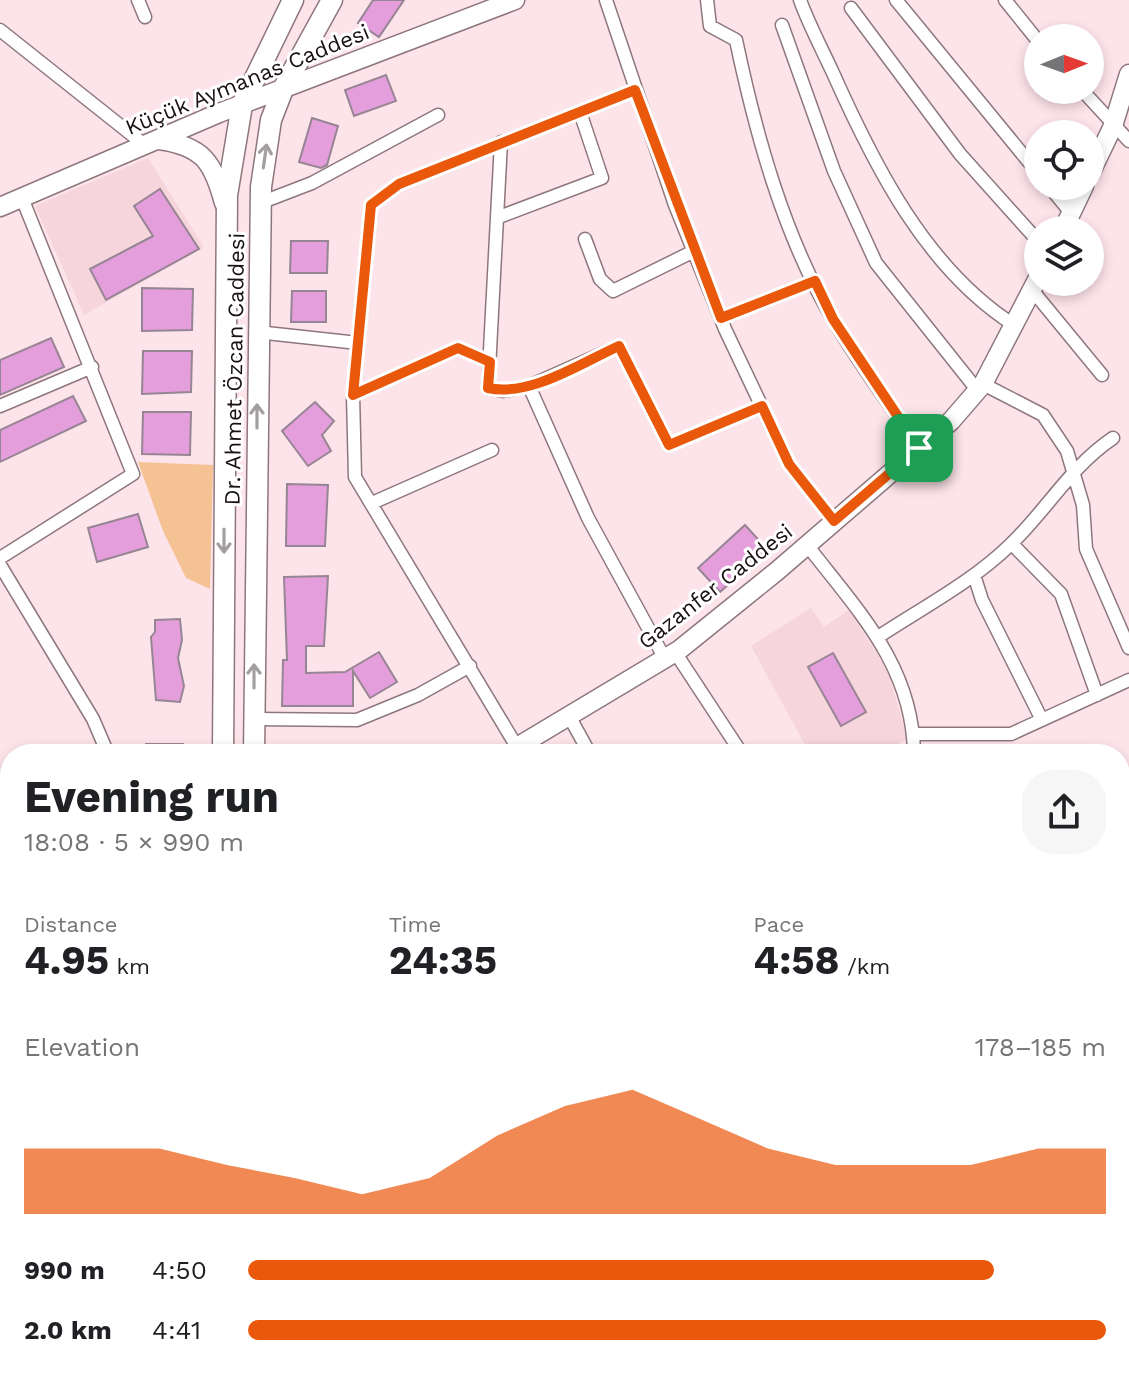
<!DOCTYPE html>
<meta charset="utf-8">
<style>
:root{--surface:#fff;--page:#f6f6f6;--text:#202124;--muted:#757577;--accent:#ea580c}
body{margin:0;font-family:"Work Sans",sans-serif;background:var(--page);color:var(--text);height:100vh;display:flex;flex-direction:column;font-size:30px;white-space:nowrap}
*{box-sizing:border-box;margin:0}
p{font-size:26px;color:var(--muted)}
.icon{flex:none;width:44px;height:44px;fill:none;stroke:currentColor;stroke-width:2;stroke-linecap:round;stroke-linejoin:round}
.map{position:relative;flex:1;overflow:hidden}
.details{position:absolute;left:0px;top:744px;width:1130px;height:634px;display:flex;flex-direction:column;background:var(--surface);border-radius:32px 32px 0 0;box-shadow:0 4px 12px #0003}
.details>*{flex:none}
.needle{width:52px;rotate:89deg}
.buttons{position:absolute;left:1024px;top:24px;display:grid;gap:16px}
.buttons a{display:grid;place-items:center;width:80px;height:80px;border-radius:50%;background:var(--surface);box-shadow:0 4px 12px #0003;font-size:40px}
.pin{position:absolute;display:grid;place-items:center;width:68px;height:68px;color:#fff;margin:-34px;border-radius:16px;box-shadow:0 4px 12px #0006}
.round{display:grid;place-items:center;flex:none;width:84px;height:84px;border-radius:32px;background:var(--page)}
.headline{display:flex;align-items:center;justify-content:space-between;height:136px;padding:0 24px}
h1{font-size:44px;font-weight:700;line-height:60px}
.figures{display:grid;grid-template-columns:repeat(3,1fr);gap:12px;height:136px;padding:8px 24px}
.figures div{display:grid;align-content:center}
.figures b{font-size:40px;font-weight:700}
.figures small{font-size:22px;font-weight:400}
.figures p{font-size:22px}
.chart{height:224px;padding:16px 24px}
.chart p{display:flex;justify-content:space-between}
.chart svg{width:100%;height:144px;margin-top:8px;fill:var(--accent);opacity:.7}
ul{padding:0 24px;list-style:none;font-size:26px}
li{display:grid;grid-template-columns:128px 96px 1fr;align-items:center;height:60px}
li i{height:20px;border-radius:10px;background:var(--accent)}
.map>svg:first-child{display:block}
.built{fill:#f6d5dd}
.green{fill:#f5c294}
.building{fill:#e49edc;stroke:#968593;stroke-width:2}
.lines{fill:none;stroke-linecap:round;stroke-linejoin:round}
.street-casing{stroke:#8d777d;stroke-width:15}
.secondary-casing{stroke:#8d777d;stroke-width:21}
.primary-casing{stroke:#8d777d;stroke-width:23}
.street{stroke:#fff;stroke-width:12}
.secondary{stroke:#fff;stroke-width:18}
.primary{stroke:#fff;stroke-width:20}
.oneway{stroke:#a39fa0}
.route-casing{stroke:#fff;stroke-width:16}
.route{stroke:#ea580c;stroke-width:10}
.labels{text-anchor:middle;stroke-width:6;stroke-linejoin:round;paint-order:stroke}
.street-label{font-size:22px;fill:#181012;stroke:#fff}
</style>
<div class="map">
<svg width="1129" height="1377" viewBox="0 0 1129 1377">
<rect width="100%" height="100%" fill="#fde4ea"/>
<path class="built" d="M 148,158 L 204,247 L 84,315 L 35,206 Z
M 811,608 L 824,627 L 849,610 L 889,673 L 907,739 L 878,754 L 810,754 L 751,646 Z"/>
<path class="green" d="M 138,462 L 213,465 L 210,589 L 186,578 L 163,531 Z
M 1129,1030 L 1129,1206 L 1120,1209 L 1120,1034 Z
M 975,1368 L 1035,1368 L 1040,1377 L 982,1377 Z"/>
<path class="building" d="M 373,0 L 404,0 L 379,37 L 358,23 Z
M 386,75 L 396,101 L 354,116 L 345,90 Z
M 312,118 L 338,126 L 327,165 L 321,168 L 299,162 Z
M 160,189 L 199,249 L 106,300 L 90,269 L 153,236 L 134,206 Z
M 291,241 L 328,241 L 327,273 L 290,273 Z
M 142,288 L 193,289 L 192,330 L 142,331 Z
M 292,291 L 326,291 L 326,322 L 291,322 Z
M 51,338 L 64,367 L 0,395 L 0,360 Z
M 143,351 L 192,351 L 191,392 L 142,394 Z
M 73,396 L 86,421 L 0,462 L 0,430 Z
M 315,402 L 334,421 L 322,435 L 331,451 L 308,466 L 282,431 Z
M 143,412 L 191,412 L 190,455 L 142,454 Z
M 287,484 L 328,485 L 325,546 L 286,546 Z
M 138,514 L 148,547 L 97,562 L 88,528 Z
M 745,525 L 767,549 L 720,592 L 698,568 Z
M 328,576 L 324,646 L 306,646 L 306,673 L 345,672 L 379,652 L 397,682 L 370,698 L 353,671 L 353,706 L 282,706 L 283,660 L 287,660 L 284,577 Z
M 180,619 L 182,640 L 178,658 L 184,686 L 180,702 L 156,700 L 151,637 L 155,632 L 155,620 Z
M 833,653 L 866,712 L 841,726 L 808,667 Z
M 146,744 L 183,744 L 183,754 L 146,754 Z
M 10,853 L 10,892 L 0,888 L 0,858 Z"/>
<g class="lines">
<g class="street-casing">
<path id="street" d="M 138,0 L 145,17
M 606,0 L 675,205 L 725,329 L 789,464 L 834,521
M 707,0 L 710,26 L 736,40 C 756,135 784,237 834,321 C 860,365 891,406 919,448
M 800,0 C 809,25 822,49 833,73 C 874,165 926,269 1014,325
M 896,0 L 1038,173
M 1005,0 L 1038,41
M 851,8 L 960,154 L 1038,241
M 782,25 L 834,171 L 876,263 L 978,391
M 0,30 L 146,146
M 1082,90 L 1129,141
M 501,142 L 488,388 L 503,391 L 529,386 L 588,518 L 665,659
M 1049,186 L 1071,213
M 260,203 L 312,183 L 438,115
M 499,217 L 602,178 L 580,112
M 585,239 L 600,279 L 613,291 L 694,251
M 1032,290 L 1102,375
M 721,318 L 815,281
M 257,332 L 358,343
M 983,384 L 1043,415 L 1067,451 L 1083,505 L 1086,549 L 1129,648
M 529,386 L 619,346 L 669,445 L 762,406
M 353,395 L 458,348 L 490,362
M 0,406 L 92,367
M 372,503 L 492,450
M 1012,544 L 1061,594 L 1097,695
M 807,545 C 858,611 913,666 914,754
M 0,558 L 133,474 L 22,198
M 0,565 L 93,719 L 108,754
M 974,575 L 982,600 L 1042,720
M 878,637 C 922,608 972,582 1010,545 C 1047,510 1070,467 1113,438
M 675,652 L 742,754
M 569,716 L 590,754
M 254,719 L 357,720 L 418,695 L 470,666
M 913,734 L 1011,734 L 1129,680
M 517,747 L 355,477 L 353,395 L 371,205 L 399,184 L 635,90
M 0,826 L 10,825
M 0,1084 L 10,1100
M 0,1360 L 11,1377
M 55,1368 L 68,1377
M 621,1368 L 625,1377
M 840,1368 L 844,1377
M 962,1368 L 968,1377
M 1043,1368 L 1048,1377
M 19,1377 L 33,1368
M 107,1377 L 115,1368
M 331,1377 L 339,1368
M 470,1377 L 481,1368"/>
</g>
<g class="secondary-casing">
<path id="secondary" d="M 159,140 C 203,146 213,162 224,203
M 1090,174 L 1113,126 L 1129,74
M 0,207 L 219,113 L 515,0
M 1063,230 L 1084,186
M 512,754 L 517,747 L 679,650 L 777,571 L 951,421 L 983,384 L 1038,278
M 1120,862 L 1129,857
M 0,1077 L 10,1073
M 1120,1224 L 1129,1221
M 428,1368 L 434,1377
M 741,1377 L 759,1368"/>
</g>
<g class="primary-casing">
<path id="primary" d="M 223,754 L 227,195 L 242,105 L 293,0
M 254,754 L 261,187 L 271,120 L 283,89 L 332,0
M 248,1368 L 248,1377
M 217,1377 L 217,1368"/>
</g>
<use href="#street" class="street"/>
<use href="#secondary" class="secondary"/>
<use href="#primary" class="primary"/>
</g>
<defs><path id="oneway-shaft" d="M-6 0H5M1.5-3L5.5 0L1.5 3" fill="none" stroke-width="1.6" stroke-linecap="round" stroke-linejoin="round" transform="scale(2)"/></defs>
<g class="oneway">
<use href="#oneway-shaft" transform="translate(265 156) rotate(-82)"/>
<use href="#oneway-shaft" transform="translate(257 416) rotate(-90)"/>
<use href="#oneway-shaft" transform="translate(224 541) rotate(90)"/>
<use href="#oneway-shaft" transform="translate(254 676) rotate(-90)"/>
</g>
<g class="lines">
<g class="route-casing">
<path id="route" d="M 635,90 L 721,318 L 815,281 L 833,319 L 919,448 L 834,521 L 789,464 L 762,406 L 669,445 L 619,346 C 581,363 531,397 488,388 L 490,362 L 458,348 L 353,395 L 371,205 L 399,184 Z"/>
</g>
<use href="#route" class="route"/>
</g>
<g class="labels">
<g class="street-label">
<text transform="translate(247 79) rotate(-22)" y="8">Küçük Aymanas Caddesi</text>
<text transform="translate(234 369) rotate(-89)" y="8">Dr. Ahmet Özcan Caddesi</text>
<text transform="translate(715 586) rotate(-38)" y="8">Gazanfer Caddesi</text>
</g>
</g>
</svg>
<div class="buttons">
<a><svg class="needle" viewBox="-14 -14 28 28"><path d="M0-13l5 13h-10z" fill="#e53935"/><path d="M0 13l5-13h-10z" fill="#757577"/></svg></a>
<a><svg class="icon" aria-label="locate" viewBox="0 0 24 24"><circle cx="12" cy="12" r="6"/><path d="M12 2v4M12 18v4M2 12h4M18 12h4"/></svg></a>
<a><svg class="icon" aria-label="layers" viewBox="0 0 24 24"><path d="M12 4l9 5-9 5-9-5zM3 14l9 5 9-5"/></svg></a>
</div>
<div class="pin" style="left:919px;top:448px;background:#1e9e55"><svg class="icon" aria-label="arrive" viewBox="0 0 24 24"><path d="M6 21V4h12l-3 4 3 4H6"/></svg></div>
<section class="details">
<div class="headline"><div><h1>Evening run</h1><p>18:08 · 5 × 990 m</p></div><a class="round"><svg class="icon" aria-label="share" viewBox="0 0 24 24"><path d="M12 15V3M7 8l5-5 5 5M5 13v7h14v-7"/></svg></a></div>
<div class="figures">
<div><p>Distance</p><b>4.95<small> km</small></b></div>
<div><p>Time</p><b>24:35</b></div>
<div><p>Pace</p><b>4:58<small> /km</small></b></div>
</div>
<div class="chart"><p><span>Elevation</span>178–185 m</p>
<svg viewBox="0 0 160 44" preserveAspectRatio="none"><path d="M0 44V24L10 24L20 24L30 29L40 33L50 38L60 33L70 20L80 11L90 6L100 15L110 24L120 29L130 29L140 29L150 24L160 24V44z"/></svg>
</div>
<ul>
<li><b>990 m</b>4:50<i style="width:87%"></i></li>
<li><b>2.0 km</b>4:41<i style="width:100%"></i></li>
</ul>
</section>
</div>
